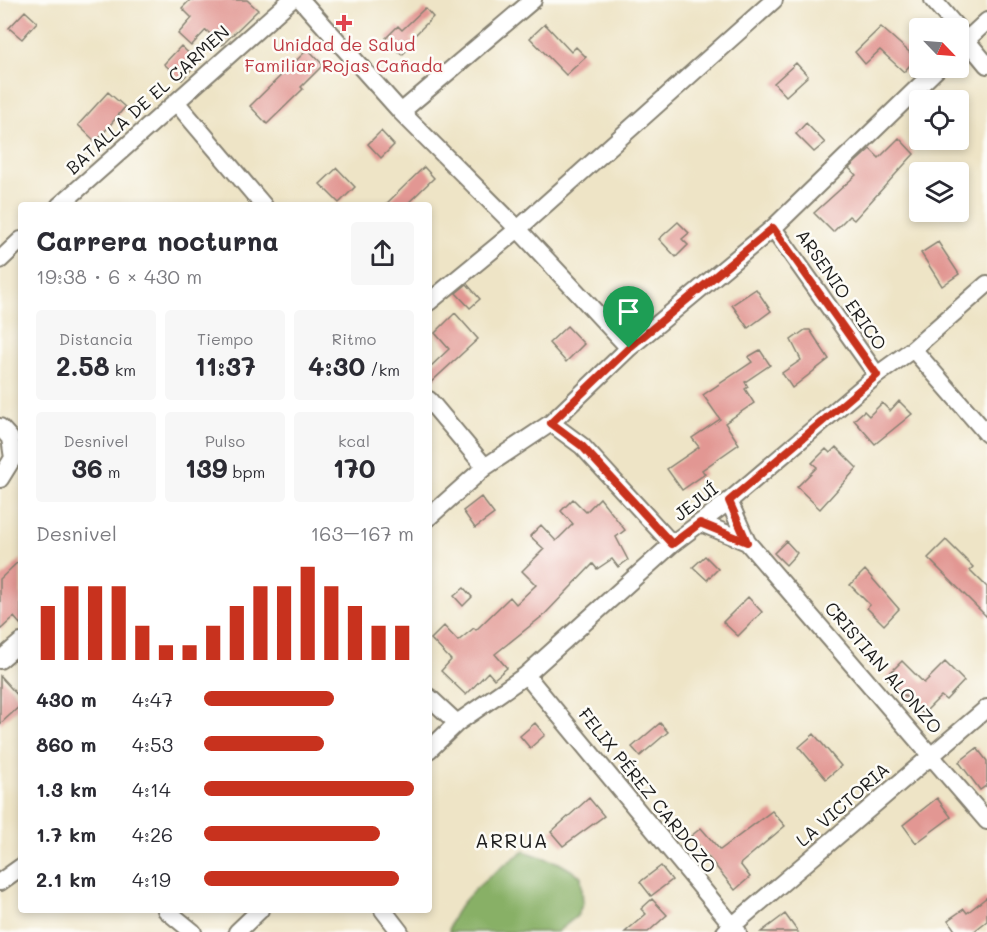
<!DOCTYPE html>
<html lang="es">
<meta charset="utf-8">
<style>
:root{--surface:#fff;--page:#f7f7f7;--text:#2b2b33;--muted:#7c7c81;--accent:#c8321e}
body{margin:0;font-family:Mali,sans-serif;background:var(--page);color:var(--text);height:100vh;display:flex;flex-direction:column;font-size:22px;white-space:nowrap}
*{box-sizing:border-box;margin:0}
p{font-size:20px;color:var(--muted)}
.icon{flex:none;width:33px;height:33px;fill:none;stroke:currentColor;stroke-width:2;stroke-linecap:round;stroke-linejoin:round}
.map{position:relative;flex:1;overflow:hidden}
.details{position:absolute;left:18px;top:202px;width:414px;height:711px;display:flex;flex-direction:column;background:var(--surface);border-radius:6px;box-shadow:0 3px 9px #0003}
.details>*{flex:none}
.needle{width:39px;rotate:115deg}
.controls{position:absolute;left:909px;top:18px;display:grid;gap:12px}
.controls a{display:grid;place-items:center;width:60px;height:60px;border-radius:6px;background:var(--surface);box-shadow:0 3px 9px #0003;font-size:30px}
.pin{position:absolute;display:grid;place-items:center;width:51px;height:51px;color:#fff;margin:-62px -26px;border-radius:50% 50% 50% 0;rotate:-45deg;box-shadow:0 0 6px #0007}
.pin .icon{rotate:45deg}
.round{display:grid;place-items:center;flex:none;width:63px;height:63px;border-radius:6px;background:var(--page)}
.overview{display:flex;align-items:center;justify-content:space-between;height:102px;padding:0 18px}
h1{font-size:27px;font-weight:700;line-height:45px}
.figures{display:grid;grid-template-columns:repeat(3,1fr);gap:9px;height:102px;padding:6px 18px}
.figures div{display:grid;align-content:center;border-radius:6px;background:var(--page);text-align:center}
.figures b{font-size:26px;font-weight:700}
.figures small{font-size:16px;font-weight:400}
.figures p{font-size:16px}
.chart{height:168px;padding:12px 18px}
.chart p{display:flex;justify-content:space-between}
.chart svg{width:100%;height:108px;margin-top:6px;stroke:var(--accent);stroke-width:6}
ul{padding:0 18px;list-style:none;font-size:20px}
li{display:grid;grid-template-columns:96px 72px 1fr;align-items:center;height:45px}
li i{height:15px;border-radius:8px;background:var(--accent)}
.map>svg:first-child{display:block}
.forest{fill:#88b066;stroke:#526641;stroke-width:1.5}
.building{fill:#e29793}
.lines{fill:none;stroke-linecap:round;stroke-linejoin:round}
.minor-casing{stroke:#858071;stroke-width:20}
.minor{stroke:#fff;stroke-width:16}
.route-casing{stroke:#fff;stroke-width:12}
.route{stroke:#c8321e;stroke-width:8}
.health-dot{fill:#e0444e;stroke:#fdfcf7;stroke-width:2}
.labels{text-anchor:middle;stroke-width:5;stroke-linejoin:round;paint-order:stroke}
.health-label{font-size:18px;fill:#be3a42;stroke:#fdfcf7}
.street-label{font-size:18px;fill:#1c1c1c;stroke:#fdfcf7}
.neighbourhood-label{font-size:20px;letter-spacing:1.5px;fill:#1c1c1c;stroke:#fdfcf7}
</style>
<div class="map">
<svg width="987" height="932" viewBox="0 0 987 932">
<rect width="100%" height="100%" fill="#fdfcf7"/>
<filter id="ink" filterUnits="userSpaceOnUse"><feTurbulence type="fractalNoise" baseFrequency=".0167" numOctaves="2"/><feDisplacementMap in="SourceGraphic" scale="12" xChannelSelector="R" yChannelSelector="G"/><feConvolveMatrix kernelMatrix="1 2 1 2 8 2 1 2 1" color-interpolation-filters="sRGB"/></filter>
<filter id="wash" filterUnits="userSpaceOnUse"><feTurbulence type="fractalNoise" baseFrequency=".008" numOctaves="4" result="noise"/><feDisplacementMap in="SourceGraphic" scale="24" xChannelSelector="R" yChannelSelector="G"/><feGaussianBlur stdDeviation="1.35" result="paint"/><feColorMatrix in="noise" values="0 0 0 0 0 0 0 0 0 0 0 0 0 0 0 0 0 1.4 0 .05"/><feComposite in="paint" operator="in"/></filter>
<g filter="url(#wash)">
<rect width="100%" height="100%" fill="#eee4c6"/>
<path class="forest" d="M 524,851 L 559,863 L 581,876 L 583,903 L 577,916 L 557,932 L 449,932 C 450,903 502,866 524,851 Z"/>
<g id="blocks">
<path class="building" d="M 190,0 L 247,0 L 258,10 L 222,45 L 206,30 L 191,46 L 178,34 L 192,18 L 182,8 Z
M 425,8 L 433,17 L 411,39 L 414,43 L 402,55 L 386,38 L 398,26 L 402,30 Z
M 25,11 L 37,22 L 22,39 L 9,28 Z
M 545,24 L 571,52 L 576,47 L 586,57 L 566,75 L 530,38 Z
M 881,27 L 916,58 L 904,72 L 880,50 L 865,64 L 855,52 Z
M 181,46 L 198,62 L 182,80 L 164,64 Z
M 308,49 L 323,65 L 301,87 L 303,89 L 267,124 L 250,106 Z
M 796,63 L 808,76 L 786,96 L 774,83 Z
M 108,92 L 125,107 L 96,142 L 78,125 Z
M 806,123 L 825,143 L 814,152 L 796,134 Z
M 381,131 L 394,145 L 381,158 L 368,144 Z
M 899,138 L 914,154 L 854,220 L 849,216 L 833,232 L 814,213 L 856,175 L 849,168 L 870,149 L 879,158 Z
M 424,167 L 434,178 L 405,206 L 384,206 Z
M 337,168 L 355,187 L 339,203 L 320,184 Z
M 678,222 L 689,233 L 682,239 L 688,245 L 676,257 L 659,239 Z
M 938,242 L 959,274 L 942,286 L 921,253 Z
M 467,284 L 480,299 L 470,308 L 456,293 Z
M 756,289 L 771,311 L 748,328 L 732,305 Z
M 455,313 L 478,339 L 429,384 L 429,368 L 449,349 L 435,333 Z
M 567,326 L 584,344 L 566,362 L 549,343 Z
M 805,330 L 810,330 L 829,359 L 792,388 L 782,373 L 801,360 L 791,340 Z
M 760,350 L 770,365 L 745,382 L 748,387 L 745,389 L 754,403 L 725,423 L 739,444 L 702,470 L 705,474 L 682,490 L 667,469 L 699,447 L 692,438 L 720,419 L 703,395 L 752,362 L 748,357 Z
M 899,401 L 912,414 L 875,444 L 854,420 L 864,411 L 869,416 L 882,403 L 890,411 Z
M 836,447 L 857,468 L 820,509 L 797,487 L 817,467 L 812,463 L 826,449 L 830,453 Z
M 481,497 L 494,514 L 475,528 L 463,511 Z
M 600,498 L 625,530 L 616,537 L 628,560 L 618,567 L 612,559 L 597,569 L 593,564 L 545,614 L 495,654 L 507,668 L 494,679 L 488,672 L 466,695 L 441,671 L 451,660 L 431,639 L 444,626 L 458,641 L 474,628 L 476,630 L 510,597 L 516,604 L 536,585 L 522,571 L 544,549 L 530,536 L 541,525 L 556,541 L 573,524 L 561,511 L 573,499 L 586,512 Z
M 946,540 L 973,567 L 970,570 L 987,587 L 987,617 L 928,558 Z
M 786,541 L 797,553 L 786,565 L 774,553 Z
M 705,556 L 718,569 L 707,580 L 693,567 Z
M 21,559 L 21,625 L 14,617 L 0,630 L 0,579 Z
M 865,570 L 899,609 L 884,625 L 867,608 L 870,605 L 850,585 Z
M 464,588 L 472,597 L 463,606 L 454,596 Z
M 748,597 L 762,612 L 738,636 L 723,622 Z
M 902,661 L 924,683 L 945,662 L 964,681 L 946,700 L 941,696 L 923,714 L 886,677 Z
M 0,676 L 21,699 L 21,705 L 0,724 Z
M 535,723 L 545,735 L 530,748 L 520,736 Z
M 660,723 L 668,732 L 640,756 L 632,747 Z
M 814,734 L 841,766 L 826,779 L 799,747 Z
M 977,748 L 987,761 L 987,785 L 980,790 L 959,762 Z
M 589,798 L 604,816 L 563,846 L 551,832 Z
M 937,798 L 951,817 L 916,843 L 903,825 Z
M 772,811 L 785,826 L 740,864 L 750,877 L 735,890 L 691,836 L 701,828 L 720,850 Z
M 661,866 L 672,880 L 651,896 L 640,882 Z
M 987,897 L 987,921 L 973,932 L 956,932 L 948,920 L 964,909 L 967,913 Z
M 652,899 L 667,915 L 648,932 L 625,932 L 646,914 L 641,909 Z
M 785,914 L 798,932 L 761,932 Z"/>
</g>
</g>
<g filter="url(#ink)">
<use href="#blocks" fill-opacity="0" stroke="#858071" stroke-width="1.5"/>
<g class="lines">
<g class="minor-casing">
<path id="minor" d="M 301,0 L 401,112 L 518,229 L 629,348
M 933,0 L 957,28
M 958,30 L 987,65
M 959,47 L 987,21
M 176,102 L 264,206
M 401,112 L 533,0
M 59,206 L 291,0
M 773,228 L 877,375
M 0,260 L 21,240
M 429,302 L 518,229 L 774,0
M 913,349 L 987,434
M 429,400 L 485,467 L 551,423 L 629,348 L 773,228 L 938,68
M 551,423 L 582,446 L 672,544
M 0,427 L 10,438 L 13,458 L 0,479
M 729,501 L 747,542 L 987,821
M 429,517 L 485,467
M 701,523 L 747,542
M 0,660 L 21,642
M 526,675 L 738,932
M 429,697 L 457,723
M 429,750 L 457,723 L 526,675 L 672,544 L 729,501 L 877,375 L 913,349 L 987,284
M 0,882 L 21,867
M 166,910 L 193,932
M 383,910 L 400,932
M 237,932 L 260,910
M 725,932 L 987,708"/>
</g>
<use href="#minor" class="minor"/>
</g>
</g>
<g class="lines" filter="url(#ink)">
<g class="route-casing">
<path id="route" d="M 773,228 L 877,375 L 729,501 L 747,542 L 700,523 L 672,544 L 582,446 L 551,423 L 629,348 Z"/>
</g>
<use href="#route" class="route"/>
</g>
<path class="health-dot" d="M341 14h6v6h6v6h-6v6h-6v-6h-6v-6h6z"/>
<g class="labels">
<g class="health-label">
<text x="344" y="51">Unidad de Salud<tspan x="344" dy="21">Familiar Rojas Cañada</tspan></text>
</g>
<g class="street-label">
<text transform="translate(148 100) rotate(-42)" y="6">BATALLA DE EL CARMEN</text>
<text transform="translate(841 290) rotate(55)" y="6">ARSENIO ERICO</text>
<text transform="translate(696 502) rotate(-38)" y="6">JEJUÍ</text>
<text transform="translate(883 668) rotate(49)" y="6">CRISTIAN ALONZO</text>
<text transform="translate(647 791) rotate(51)" y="6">FELIX PÉREZ CARDOZO</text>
<text transform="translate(843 805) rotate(-41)" y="6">LA VICTORIA</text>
</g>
<g class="neighbourhood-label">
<text x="512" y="848">ARRUA</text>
</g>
</g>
</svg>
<div class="controls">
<a><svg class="needle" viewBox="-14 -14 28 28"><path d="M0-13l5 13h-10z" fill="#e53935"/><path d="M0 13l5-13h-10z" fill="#7c7c81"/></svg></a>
<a><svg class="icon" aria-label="locate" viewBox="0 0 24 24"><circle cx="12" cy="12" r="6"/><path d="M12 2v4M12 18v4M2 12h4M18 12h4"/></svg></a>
<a><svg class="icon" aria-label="layers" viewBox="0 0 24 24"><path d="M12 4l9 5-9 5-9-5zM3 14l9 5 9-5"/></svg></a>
</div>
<div class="pin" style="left:629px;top:348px;background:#1e9e55"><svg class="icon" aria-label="arrive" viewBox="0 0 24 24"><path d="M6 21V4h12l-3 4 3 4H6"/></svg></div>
<section class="details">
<div class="overview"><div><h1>Carrera nocturna</h1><p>19:38 · 6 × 430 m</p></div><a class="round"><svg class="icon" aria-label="share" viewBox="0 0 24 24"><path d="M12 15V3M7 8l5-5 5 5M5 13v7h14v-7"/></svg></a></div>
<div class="figures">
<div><p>Distancia</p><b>2.58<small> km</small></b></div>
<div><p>Tiempo</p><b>11:37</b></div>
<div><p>Ritmo</p><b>4:30<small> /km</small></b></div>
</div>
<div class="figures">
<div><p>Desnivel</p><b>36<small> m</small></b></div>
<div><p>Pulso</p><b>139<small> bpm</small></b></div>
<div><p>kcal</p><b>170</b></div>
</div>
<div class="chart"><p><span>Desnivel</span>163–167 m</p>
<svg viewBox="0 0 160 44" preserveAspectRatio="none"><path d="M5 44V22M15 44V14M25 44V14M35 44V14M45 44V30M55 44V38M65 44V38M75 44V30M85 44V22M95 44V14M105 44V14M115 44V6M125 44V14M135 44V22M145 44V30M155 44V30"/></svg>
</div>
<ul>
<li><b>430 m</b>4:47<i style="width:62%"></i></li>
<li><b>860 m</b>4:53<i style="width:57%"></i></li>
<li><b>1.3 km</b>4:14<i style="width:100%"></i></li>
<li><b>1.7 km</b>4:26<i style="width:84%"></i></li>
<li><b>2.1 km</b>4:19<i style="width:93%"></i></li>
</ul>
</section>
</div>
